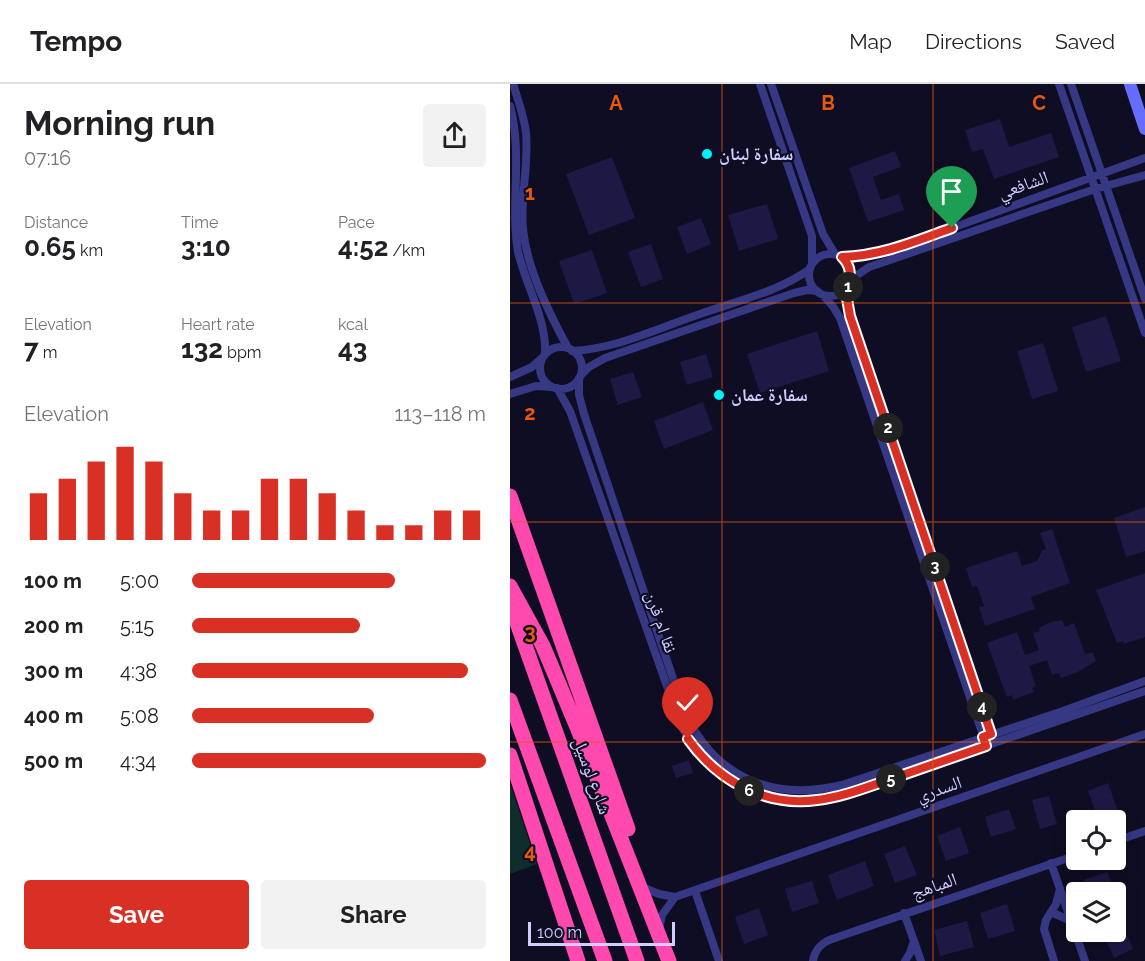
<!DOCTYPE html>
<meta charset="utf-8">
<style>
:root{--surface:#fff;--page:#f2f2f2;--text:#202124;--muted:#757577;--line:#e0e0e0;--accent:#d93025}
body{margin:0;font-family:Raleway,"Noto Naskh Arabic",sans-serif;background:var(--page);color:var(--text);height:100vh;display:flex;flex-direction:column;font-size:22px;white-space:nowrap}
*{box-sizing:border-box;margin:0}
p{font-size:20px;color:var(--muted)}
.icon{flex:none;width:33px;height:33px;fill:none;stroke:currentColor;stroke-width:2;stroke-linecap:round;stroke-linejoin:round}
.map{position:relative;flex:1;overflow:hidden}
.sheet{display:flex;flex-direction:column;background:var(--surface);width:510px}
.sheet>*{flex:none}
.buttons{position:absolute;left:556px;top:726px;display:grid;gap:12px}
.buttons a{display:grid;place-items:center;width:60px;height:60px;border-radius:6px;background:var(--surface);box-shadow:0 3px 15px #0003;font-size:30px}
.scale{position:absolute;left:18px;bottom:15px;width:147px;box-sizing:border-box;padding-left:6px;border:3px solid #d0ceff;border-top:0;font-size:16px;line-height:21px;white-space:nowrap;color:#d0ceff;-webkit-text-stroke:4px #0f0d23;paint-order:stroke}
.pin{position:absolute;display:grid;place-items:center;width:51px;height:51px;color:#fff;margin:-62px -26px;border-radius:50% 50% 50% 0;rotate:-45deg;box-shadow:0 0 6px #0007}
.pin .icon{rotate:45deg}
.km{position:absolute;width:30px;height:30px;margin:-15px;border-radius:50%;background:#222;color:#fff;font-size:16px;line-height:30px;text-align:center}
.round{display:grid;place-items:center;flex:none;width:63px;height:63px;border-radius:6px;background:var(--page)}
.head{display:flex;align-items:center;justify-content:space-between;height:102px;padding:0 24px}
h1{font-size:33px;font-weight:700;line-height:45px}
.stats{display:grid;grid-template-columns:repeat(3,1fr);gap:9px;height:102px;padding:6px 24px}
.stats div{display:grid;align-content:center}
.stats b{font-size:26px;font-weight:700}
.stats small{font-size:16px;font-weight:400}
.stats p{font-size:16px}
.chart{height:168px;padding:12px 24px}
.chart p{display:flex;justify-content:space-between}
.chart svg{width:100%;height:108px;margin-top:6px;stroke:var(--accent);stroke-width:6}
.action{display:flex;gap:12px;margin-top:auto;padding:12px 24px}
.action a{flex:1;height:69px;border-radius:6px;background:var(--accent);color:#fff;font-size:24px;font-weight:700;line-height:69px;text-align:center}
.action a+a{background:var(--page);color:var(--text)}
ul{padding:0 24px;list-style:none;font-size:20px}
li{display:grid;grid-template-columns:96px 72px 1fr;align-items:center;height:45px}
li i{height:15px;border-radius:8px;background:var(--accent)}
header{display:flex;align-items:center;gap:36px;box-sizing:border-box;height:84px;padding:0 30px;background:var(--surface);border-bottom:2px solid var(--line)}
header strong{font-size:28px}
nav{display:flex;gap:33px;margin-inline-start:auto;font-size:21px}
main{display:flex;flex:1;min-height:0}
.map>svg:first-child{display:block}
.green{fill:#0f2d2a}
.building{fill:#1e1845}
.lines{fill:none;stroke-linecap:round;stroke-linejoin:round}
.street{stroke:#363884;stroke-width:8}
.secondary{stroke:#656dff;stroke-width:12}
.highway{stroke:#ff49ae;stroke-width:15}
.route-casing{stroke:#fff;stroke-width:12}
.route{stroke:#d93025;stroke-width:8}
.grid{fill:none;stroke:#e8590c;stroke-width:1.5;stroke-opacity:0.55}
.poi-dot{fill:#00f3f9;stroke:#0f0d23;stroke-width:2}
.labels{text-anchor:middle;stroke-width:4.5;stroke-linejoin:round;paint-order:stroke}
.poi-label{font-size:18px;font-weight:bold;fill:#d0ceff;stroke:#0f0d23;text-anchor:start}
.street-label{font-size:18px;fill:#d0ceff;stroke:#0f0d23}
.grid-label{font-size:20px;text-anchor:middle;font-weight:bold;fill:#e8590c;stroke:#0f0d23;stroke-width:4.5;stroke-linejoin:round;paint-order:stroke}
</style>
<header>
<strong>Tempo</strong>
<nav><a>Map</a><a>Directions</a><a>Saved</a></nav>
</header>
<main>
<section class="sheet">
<div class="head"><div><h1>Morning run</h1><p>07:16</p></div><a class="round"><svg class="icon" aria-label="share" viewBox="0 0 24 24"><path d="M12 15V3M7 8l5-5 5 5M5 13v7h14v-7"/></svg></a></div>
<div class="stats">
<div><p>Distance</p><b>0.65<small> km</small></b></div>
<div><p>Time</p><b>3:10</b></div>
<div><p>Pace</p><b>4:52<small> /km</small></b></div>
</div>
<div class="stats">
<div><p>Elevation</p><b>7<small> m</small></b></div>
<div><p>Heart rate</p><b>132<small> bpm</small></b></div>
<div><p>kcal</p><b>43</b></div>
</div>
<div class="chart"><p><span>Elevation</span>113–118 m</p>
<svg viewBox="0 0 160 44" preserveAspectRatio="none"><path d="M5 44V25M15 44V19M25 44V12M35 44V6M45 44V12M55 44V25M65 44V32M75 44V32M85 44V19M95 44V19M105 44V25M115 44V32M125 44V38M135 44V38M145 44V32M155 44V32"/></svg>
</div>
<ul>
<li><b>100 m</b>5:00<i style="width:69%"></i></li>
<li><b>200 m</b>5:15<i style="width:57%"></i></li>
<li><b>300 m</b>4:38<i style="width:94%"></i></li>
<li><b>400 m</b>5:08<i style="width:62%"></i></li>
<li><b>500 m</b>4:34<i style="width:100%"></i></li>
</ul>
<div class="action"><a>Save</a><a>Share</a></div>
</section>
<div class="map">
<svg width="635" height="877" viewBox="0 0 635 877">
<rect width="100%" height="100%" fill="#0f0d23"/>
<path class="green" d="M 0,700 L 27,780 L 0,790 Z"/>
<path class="building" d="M 490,35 L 499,63 L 541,49 L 549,73 L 484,95 L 473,65 L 462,68 L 455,46 Z
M 385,67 L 391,83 L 363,93 L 371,116 L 389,110 L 394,126 L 358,138 L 339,84 Z
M 102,73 L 125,134 L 79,151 L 56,90 Z
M 257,120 L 268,155 L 229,167 L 218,131 Z
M 191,134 L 201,160 L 177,170 L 167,143 Z
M 141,160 L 153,195 L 131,203 L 118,168 Z
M 82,166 L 97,209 L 64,220 L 49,177 Z
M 596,232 L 611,277 L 576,288 L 562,243 Z
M 307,247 L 319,287 L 250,309 L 237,270 Z
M 533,259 L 548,307 L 522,315 L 507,267 Z
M 196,270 L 203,293 L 177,301 L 170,278 Z
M 123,288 L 132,313 L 108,321 L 100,295 Z
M 193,318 L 203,346 L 154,365 L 144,337 Z
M 635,423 L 635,467 L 616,473 L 604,434 Z
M 542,445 L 560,499 L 521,513 L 525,525 L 475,542 L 469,523 L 474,522 L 467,502 L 462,503 L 456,484 L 507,467 L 512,482 L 527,477 L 532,467 L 536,465 L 530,449 Z
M 635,489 L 635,553 L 614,560 L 613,557 L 607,559 L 586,506 Z
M 552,536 L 555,543 L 564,539 L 575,570 L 583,568 L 586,577 L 568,588 L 551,594 L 549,589 L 542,591 L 537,576 L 519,582 L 526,602 L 522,604 L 524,608 L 503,616 L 502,611 L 497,613 L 477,559 L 507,548 L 515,571 L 529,566 L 523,549 L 530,547 L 529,544 L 541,538 Z
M 179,676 L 183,689 L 166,694 L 162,682 Z
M 598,699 L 608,727 L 588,735 L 578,707 Z
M 539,712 L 547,740 L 530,745 L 522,716 Z
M 499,725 L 506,745 L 481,753 L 475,733 Z
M 450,743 L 459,769 L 436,777 L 427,752 Z
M 395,762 L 407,791 L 385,799 L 374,770 Z
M 355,777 L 364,802 L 327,816 L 318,791 Z
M 597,788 L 605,808 L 578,808 L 574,796 Z
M 302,797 L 309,819 L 282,828 L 275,805 Z
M 497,820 L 505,847 L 478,855 L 470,829 Z
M 249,824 L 258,851 L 234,860 L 225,833 Z
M 606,828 L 623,865 L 604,874 L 592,848 L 606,848 Z
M 457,837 L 464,863 L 430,872 L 424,846 Z"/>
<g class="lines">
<path class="street" d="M 3,0 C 8,16 14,32 16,49 C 19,81 10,113 13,145 C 17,185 39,229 58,264
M 250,0 L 302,152 L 302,180
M 261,0 L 313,150 L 325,170
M 549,0 L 635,249
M 561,0 L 635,215
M 0,22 C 13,70 0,120 8,168 C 16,202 37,236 35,270
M299 191a21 21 0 1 1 42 0a21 21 0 1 1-42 0Z
M 332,173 L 353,173 L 373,169 L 635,74
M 340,196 L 359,183 L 377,177 L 585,105 L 635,91
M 339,199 L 337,213 L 340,232 L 482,653
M 313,211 L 324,224 L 330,234 L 475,657
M30 284a21 21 0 1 1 42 0a21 21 0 1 1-42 0Z
M 62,267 C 106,265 149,244 190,230 C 227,217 268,208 300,185
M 71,291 L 79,283 L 95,274 L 284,209 L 297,206 L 307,207
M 0,293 L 22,283 L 32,274
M 69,294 L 69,311 L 74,330 L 173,624 C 203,693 261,718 332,701 L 553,627 L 635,597
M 47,304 L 60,327 L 171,642 C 208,708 263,727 336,710 L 635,607
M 0,310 L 26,302 L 42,303
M 606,757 L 635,747
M 541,779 L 575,877
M 132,803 L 149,810 L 165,813
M 185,807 L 209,877
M 541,828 L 561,837
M 394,829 L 404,857
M 149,845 L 152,831 L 165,813 L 635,650
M 303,877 C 305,865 311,859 322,855 L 567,771
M 395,877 L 400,869 L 404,857 L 411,877
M 544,877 L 534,845 L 536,836 L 546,820 L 550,805"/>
<path class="secondary" d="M 620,0 L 635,45"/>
<path class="highway" d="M 0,412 L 118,745
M 0,502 L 33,562 L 67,643 L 159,877
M 0,519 L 127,877
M 0,616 L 95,877
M 0,671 L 68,877"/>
</g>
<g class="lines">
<g class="route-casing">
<path id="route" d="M 178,655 C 208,697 255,723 307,716 C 333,713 357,703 381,695 C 413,684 445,673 476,662 L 473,653 L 481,650 L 340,232 C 339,225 337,218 337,211 C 338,196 345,186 332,173 C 371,172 406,157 442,144"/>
</g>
<use href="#route" class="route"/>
</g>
<path class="grid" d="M 212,0 L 212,877M 423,0 L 423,877M 0,219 L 635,219M 0,438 L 635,438M 0,658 L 635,658"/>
<g class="poi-dot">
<circle cx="197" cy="70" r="6"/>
<circle cx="209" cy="311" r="6"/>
</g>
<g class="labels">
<g class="poi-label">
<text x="209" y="76">سفارة لبنان</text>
<text x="221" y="317">سفارة عمان</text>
</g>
<g class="street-label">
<text transform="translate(513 101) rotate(-19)" y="6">الشافعي</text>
<text transform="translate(151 538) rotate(71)" y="6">نقا ام قرن</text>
<text transform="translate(82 692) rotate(70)" y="6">شارع لوسيل</text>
<text transform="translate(429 705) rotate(-19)" y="6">السدري</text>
<text transform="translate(424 802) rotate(-19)" y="6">المباهج</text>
</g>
</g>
<g class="grid-label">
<text x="106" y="26">A</text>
<text x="318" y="26">B</text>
<text x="529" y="26">C</text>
<text x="20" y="116">1</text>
<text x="20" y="336">2</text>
<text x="20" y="555">3</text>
<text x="20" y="774">4</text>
</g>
</svg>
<div class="buttons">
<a><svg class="icon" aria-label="locate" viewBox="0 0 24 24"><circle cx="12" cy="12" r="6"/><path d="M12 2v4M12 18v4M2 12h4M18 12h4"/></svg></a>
<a><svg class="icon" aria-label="layers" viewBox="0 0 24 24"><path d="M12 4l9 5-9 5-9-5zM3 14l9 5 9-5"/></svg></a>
</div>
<div class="scale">100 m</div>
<div class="pin" style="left:442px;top:144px;background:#1e9e55"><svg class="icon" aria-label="arrive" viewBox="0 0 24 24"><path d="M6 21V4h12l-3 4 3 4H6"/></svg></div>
<div class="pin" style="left:178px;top:655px;background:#d93025"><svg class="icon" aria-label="check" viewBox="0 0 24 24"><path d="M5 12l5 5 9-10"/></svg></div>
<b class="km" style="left:338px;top:203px">1</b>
<b class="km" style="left:378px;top:344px">2</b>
<b class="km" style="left:425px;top:483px">3</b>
<b class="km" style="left:472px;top:623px">4</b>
<b class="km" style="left:381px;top:695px">5</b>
<b class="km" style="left:239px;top:707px">6</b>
</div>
</main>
